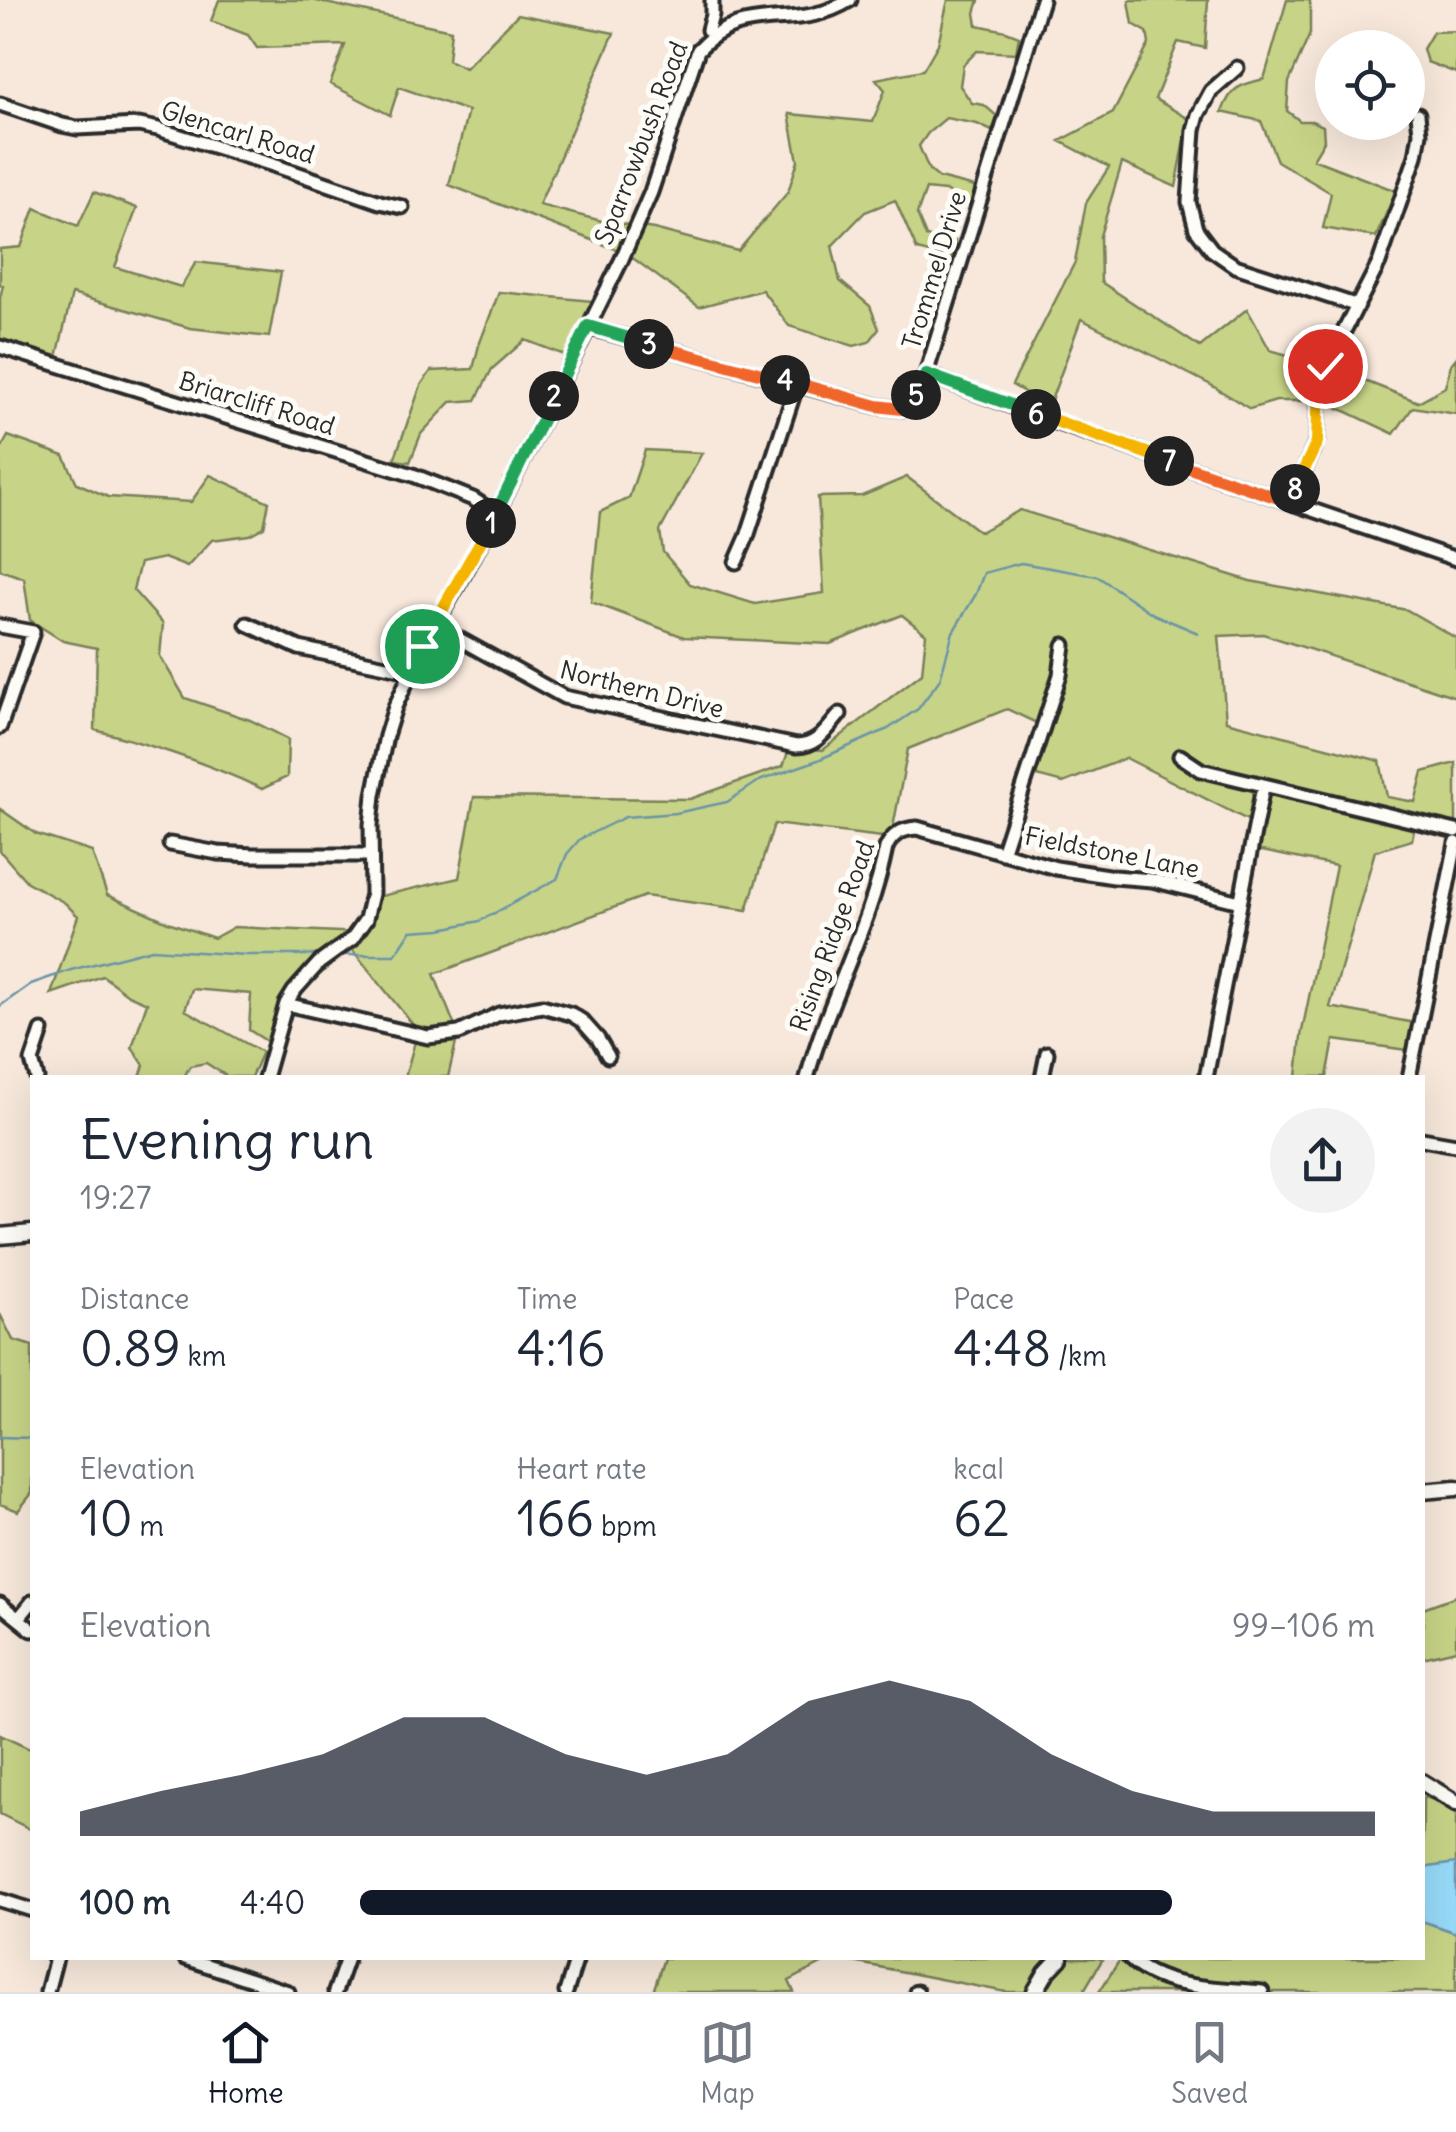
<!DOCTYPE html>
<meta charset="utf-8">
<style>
:root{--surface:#fff;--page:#f2f2f3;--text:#1f2937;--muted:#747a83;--line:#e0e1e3;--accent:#111827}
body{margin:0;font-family:Delius,sans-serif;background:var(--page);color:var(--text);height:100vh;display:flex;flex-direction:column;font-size:38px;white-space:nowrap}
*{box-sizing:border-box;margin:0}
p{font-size:32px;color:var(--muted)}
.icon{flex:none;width:55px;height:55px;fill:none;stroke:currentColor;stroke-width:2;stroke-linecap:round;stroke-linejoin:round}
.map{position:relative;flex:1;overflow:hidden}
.sheet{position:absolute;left:30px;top:1075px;width:1395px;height:885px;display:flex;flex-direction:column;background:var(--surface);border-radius:0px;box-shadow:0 10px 40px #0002}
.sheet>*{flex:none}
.fabs{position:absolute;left:1315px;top:30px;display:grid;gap:20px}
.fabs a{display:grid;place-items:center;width:110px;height:110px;border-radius:50%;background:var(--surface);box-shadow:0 10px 40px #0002;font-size:50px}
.pin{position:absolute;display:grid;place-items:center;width:85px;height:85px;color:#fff;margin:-42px;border:5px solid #fff;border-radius:50%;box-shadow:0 2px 10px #0007}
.km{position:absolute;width:50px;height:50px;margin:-25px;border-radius:50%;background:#222;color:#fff;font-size:28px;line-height:50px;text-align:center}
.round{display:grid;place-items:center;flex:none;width:105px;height:105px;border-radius:52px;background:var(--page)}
.head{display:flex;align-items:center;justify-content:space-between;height:170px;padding:0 50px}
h1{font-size:55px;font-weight:600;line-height:75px}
.metrics{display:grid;grid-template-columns:repeat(3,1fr);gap:15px;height:170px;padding:10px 50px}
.metrics div{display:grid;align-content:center}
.metrics b{font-size:50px;font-weight:600}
.metrics small{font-size:28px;font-weight:400}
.metrics p{font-size:28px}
.chart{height:280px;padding:20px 50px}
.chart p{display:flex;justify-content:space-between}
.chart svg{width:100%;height:180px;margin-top:10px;fill:var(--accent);opacity:.7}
ul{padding:0 50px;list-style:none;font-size:32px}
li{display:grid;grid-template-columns:160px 120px 1fr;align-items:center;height:75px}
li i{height:25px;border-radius:12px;background:var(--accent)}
.tabs{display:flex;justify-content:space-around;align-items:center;height:140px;border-top:2px solid var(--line);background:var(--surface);font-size:28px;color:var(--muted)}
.tabs a{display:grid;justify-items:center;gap:5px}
.tabs .active{color:var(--accent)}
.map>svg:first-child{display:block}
.green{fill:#c7d487;stroke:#798059;stroke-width:2.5}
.water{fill:#97daf9;stroke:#6c94a7;stroke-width:2.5}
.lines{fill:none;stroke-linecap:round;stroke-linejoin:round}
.stream{stroke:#6c94a7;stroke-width:2.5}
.minor-casing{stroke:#2b2b2b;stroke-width:19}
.tertiary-casing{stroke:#2b2b2b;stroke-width:21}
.minor{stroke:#fdfcf7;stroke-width:11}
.tertiary{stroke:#fdfcf7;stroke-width:14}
.split-1-casing{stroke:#fff;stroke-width:20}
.split-2-casing{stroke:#fff;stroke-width:20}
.split-3-casing{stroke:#fff;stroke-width:20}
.split-4-casing{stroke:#fff;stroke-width:20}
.split-5-casing{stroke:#fff;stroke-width:20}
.split-6-casing{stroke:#fff;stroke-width:20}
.split-7-casing{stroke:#fff;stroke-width:20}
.split-8-casing{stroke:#fff;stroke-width:20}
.split-9-casing{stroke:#fff;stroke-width:20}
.split-1{stroke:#f5b400;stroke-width:12}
.split-2{stroke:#22a559;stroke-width:12}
.split-3{stroke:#22a559;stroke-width:12}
.split-4{stroke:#f0652b;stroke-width:12}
.split-5{stroke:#f0652b;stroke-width:12}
.split-6{stroke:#22a559;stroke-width:12}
.split-7{stroke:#f5b400;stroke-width:12}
.split-8{stroke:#f0652b;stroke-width:12}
.split-9{stroke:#f5b400;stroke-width:12}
.labels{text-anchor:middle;stroke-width:10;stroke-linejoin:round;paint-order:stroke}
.street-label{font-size:25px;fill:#2b2b2b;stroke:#fdfcf7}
</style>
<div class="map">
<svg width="1456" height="1992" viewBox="0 0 1456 1992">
<rect width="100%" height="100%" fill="#f7e8db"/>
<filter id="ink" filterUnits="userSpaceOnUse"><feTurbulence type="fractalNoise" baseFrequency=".01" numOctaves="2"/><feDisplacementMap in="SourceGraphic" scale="20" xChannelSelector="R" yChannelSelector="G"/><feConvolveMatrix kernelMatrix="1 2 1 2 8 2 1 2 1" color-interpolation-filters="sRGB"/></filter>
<g filter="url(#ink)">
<path class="green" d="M 219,0 L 312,0 L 451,30 L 448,60 L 465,68 L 518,14 L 614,33 L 539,205 L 602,221 L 654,229 L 738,251 L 788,192 L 798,161 L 789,114 L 873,122 L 885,90 L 876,79 L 923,70 L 938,44 L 948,0 L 979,0 L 975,13 L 977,25 L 1006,31 L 1019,36 L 1016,53 L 977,51 L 963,65 L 960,86 L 972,103 L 984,105 L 998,117 L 992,131 L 977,124 L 946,118 L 928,133 L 919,146 L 929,170 L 939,178 L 975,187 L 972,207 L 945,191 L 926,189 L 917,214 L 926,237 L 955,241 L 952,259 L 917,250 L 895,200 L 865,212 L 832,246 L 840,281 L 870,306 L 879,329 L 869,342 L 854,346 L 789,326 L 762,290 L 699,307 L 626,253 L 449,185 L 468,111 L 399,87 L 390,115 L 330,84 L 345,45 L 257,48 L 248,35 L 211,21 Z
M 1132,0 L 1208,0 L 1205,48 L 1178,42 L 1155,99 L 1189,119 L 1176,187 L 1122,163 L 1100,236 L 1101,282 L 1200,347 L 1247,309 L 1270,350 L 1330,367 L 1418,402 L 1445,387 L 1451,364 L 1456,358 L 1456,414 L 1413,407 L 1394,434 L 1324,401 L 1276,401 L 1250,409 L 1211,385 L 1081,319 L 1049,406 L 1012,385 L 1075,262 L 1086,203 L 1109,167 L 1060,141 L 1113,113 L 1149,44 L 1147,32 L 1133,24 L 1129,1 Z
M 1287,0 L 1310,0 L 1310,34 L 1289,82 L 1287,111 L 1300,121 L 1312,121 L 1323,126 L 1324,141 L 1313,159 L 1396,191 L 1376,237 L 1323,228 L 1331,193 L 1277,161 L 1261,121 L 1222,112 C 1231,87 1239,85 1264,79 Z
M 1456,31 L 1456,73 L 1427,62 L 1423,49 L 1433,32 Z
M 94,192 L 137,208 L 115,267 L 181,287 L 196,262 L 281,272 L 269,337 L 190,328 L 72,294 L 57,357 L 0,338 L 0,298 L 3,285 L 0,284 L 0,249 L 21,247 L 35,208 L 78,226 Z
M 499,292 L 593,301 L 567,356 L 525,340 L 492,369 L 476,400 L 451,402 L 421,434 L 410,462 L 394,460 L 421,385 L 431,371 L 473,369 L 479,345 Z
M 8,436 L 64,456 L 77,483 L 108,497 L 191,502 L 210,475 L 269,502 L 264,527 L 249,535 L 212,540 L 187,567 L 164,558 L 140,563 L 133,590 L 163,624 L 160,656 L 185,698 L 250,720 L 288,739 L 287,777 L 262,789 C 208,763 152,745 95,730 L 97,648 L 63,641 L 30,620 L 24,578 L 0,570 L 0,451 Z
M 645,450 L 702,453 L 660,531 L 663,552 L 690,584 L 755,604 L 824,593 L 818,497 L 862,496 L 907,477 L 980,532 L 1020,510 L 1250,581 L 1407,610 L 1456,638 L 1456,697 L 1263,634 L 1219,636 L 1226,721 L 1380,761 L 1387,797 L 1415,802 L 1423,772 L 1456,763 L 1456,836 L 1415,824 L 1412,840 L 1375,851 L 1330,1007 L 1420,1024 L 1415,1051 L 1334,1040 L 1327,1077 L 1297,1077 L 1301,1036 L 1336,866 L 1252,849 L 1257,825 L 1126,758 L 1063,783 L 1029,774 L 1045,727 L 1007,709 L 908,749 L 891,838 L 774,824 L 747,910 L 645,896 L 434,974 L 458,1034 L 448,1077 L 405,1077 L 418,1031 L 351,948 L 283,1006 L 273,1045 L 249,1030 L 251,994 L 192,989 L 185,1010 L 262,1052 L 251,1077 L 228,1077 L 206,1063 L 190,1066 L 184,1077 L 140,1077 L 144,1065 L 132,1047 L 147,1003 L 128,995 L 103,976 L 51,994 L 78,916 L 65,903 L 27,882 L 0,851 L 0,809 L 36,834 L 92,852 L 107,895 L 168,922 L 214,938 L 234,927 L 361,933 L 372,898 L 459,878 L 474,797 L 690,799 L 783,766 L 790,747 L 823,750 L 922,673 L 926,634 L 902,615 L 830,644 L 684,637 L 591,602 L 600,512 L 629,498 Z
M 0,1314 L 13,1340 L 32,1346 L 32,1493 L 18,1511 L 0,1504 Z
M 1456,1596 L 1456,1650 L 1423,1658 L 1423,1608 Z
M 0,1735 L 32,1750 L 32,1830 L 0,1814 Z
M 1423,1797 L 1456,1805 L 1456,1992 L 1099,1992 L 1121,1958 L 1422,1958 Z
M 664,1958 L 833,1958 L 789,1981 L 794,1992 L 653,1992 Z
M 833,1958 L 1098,1958 L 1102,1960 L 1083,1992 L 1006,1992 Z"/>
<path class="water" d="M 1456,1863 L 1456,1933 L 1422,1921 L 1423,1871 L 1429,1867 Z"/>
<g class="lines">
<path class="stream" d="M 340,955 L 395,955 L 411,931 L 441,929 L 480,921 L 557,879 L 567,854 L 580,839 L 625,817 L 676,813 L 727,802 L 759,781 L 818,760 L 888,729 L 918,709 L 940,679 L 953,632 L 976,594 L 984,573 L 1021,563 L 1097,576 L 1153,614 L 1198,633
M 0,1006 L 31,984 L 71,970 L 152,949 L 246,955 L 322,955
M 0,1437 L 32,1438"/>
<g class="minor-casing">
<path id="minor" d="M 708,30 L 712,15 L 712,0
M 1237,68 L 1211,91 L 1198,115 L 1194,130 L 1189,202 L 1196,229 L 1212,250 L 1235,266 L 1358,306
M 0,104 L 62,125 L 77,128 L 139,125 L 158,129 L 273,165 L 380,202 L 402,207
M 588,327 L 877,406 L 901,409 L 915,395 L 926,374 L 1042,0
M 0,347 L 413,475 L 473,499 L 496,514
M 926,374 L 1052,421 L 1456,559
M 1290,502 L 1317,441 L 1319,387 L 1322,374 L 1379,263 L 1416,156 L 1420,133 L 1418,114
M 736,562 L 747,537 L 797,384
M 247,624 L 299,648 L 410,671
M 434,625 L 564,697 L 796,746 C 818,746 827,729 840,714
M 0,626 L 33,632 L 0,727
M 1180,756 L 1201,770 L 1456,831
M 170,844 L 218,853 L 253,855 L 371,855
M 1002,853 L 1060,675 L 1064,645
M 286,1004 L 428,1037 L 459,1033 L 499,1014 L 542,1006 L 571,1014 L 582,1021 L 598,1039 L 608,1056
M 37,1078 L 32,1061 L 42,1031
M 265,1078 L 286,1004 L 294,991 L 319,963 L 352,939 L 366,919 L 372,894 L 371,825 L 374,795 L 386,736 L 395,707 L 423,646 L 464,574 L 496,514 L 621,261 L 651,192 L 698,50 C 744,0 794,35 850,0
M 807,1078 C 828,999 870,928 886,848 C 892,834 902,829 917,828 L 1056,868 L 1114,877 L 1152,880 L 1240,902
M 1042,1078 L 1047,1053
M 1206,1078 L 1263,787
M 1409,1078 L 1456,843
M 1422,1139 L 1456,1145
M 0,1604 L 32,1630
M 19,1618 L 32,1602
M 0,1900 L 32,1910
M 185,1958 L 288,1992
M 1129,1958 C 1161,1990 1219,1988 1262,1992
M 47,1992 L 56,1958
M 335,1992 L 347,1958
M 566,1992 L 577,1958
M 916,1992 L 917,1992"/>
</g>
<g class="tertiary-casing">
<path id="tertiary" d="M 0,1236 L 32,1233
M 1422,1491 L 1456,1488
M 1422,1782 L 1456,1803
M 1035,1992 L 1046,1973 L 1060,1958"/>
</g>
<use href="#minor" class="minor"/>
<use href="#tertiary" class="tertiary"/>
</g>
</g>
<g class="lines" filter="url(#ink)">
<g class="split-1-casing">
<path id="split-1" d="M 422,646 L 491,523"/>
</g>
<g class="split-2-casing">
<path id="split-2" d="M 491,523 L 554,396"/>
</g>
<g class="split-3-casing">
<path id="split-3" d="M 554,396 L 588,326 L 649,344"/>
</g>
<g class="split-4-casing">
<path id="split-4" d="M 649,344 L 785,380"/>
</g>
<g class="split-5-casing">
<path id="split-5" d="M 785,380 L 877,406 L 901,409 L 916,395"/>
</g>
<g class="split-6-casing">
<path id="split-6" d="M 916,395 L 926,374 L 1036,414"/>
</g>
<g class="split-7-casing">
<path id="split-7" d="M 1036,414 L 1169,461"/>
</g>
<g class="split-8-casing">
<path id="split-8" d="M 1169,461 L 1290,502 L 1295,489"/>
</g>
<g class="split-9-casing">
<path id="split-9" d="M 1295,489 L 1317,442 L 1319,388 L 1325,366"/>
</g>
<use href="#split-1" class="split-1"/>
<use href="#split-2" class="split-2"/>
<use href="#split-3" class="split-3"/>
<use href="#split-4" class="split-4"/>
<use href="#split-5" class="split-5"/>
<use href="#split-6" class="split-6"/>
<use href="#split-7" class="split-7"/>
<use href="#split-8" class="split-8"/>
<use href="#split-9" class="split-9"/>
</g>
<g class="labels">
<g class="street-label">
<text transform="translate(238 132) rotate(17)" y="9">Glencarl Road</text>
<text transform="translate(641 143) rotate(-69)" y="9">Sparrowbush Road</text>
<text transform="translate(934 270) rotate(-73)" y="9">Trommel Drive</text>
<text transform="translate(257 403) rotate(17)" y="9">Briarcliff Road</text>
<text transform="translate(642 689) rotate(14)" y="9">Northern Drive</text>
<text transform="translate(1112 852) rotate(11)" y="9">Fieldstone Lane</text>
<text transform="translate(832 936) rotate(-70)" y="9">Rising Ridge Road</text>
</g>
</g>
</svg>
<div class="fabs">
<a><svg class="icon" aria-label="locate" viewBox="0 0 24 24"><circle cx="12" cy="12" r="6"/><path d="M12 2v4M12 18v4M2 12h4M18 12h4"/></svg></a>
</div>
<div class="pin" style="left:422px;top:646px;background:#1e9e55"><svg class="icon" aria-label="arrive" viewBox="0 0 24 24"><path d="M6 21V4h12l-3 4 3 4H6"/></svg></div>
<div class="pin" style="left:1325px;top:366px;background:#d93025"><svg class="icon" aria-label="check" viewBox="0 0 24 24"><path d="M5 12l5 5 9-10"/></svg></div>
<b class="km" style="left:491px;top:523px">1</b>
<b class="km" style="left:554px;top:396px">2</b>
<b class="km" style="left:649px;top:344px">3</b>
<b class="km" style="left:785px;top:380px">4</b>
<b class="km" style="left:916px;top:395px">5</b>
<b class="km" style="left:1036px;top:414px">6</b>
<b class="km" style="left:1169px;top:461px">7</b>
<b class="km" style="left:1295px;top:489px">8</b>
<section class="sheet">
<div class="head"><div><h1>Evening run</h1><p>19:27</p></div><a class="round"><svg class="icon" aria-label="share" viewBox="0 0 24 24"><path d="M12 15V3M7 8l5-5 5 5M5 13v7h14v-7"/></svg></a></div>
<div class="metrics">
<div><p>Distance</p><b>0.89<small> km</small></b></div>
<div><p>Time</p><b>4:16</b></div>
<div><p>Pace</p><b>4:48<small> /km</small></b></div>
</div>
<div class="metrics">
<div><p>Elevation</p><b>10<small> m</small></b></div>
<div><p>Heart rate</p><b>166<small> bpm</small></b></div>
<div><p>kcal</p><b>62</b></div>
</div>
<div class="chart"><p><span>Elevation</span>99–106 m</p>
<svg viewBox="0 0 160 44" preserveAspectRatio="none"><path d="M0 44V38L10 33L20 29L30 24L40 15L50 15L60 24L70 29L80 24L90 11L100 6L110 11L120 24L130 33L140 38L150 38L160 38V44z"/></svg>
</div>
<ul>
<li><b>100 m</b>4:40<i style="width:80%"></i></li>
</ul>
</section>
</div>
<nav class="tabs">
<a class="active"><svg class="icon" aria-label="home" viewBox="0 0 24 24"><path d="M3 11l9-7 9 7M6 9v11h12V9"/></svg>Home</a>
<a><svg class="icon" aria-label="map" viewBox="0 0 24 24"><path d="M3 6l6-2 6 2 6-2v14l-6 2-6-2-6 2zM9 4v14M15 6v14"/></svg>Map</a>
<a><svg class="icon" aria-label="saved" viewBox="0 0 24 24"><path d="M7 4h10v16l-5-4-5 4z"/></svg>Saved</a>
</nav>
